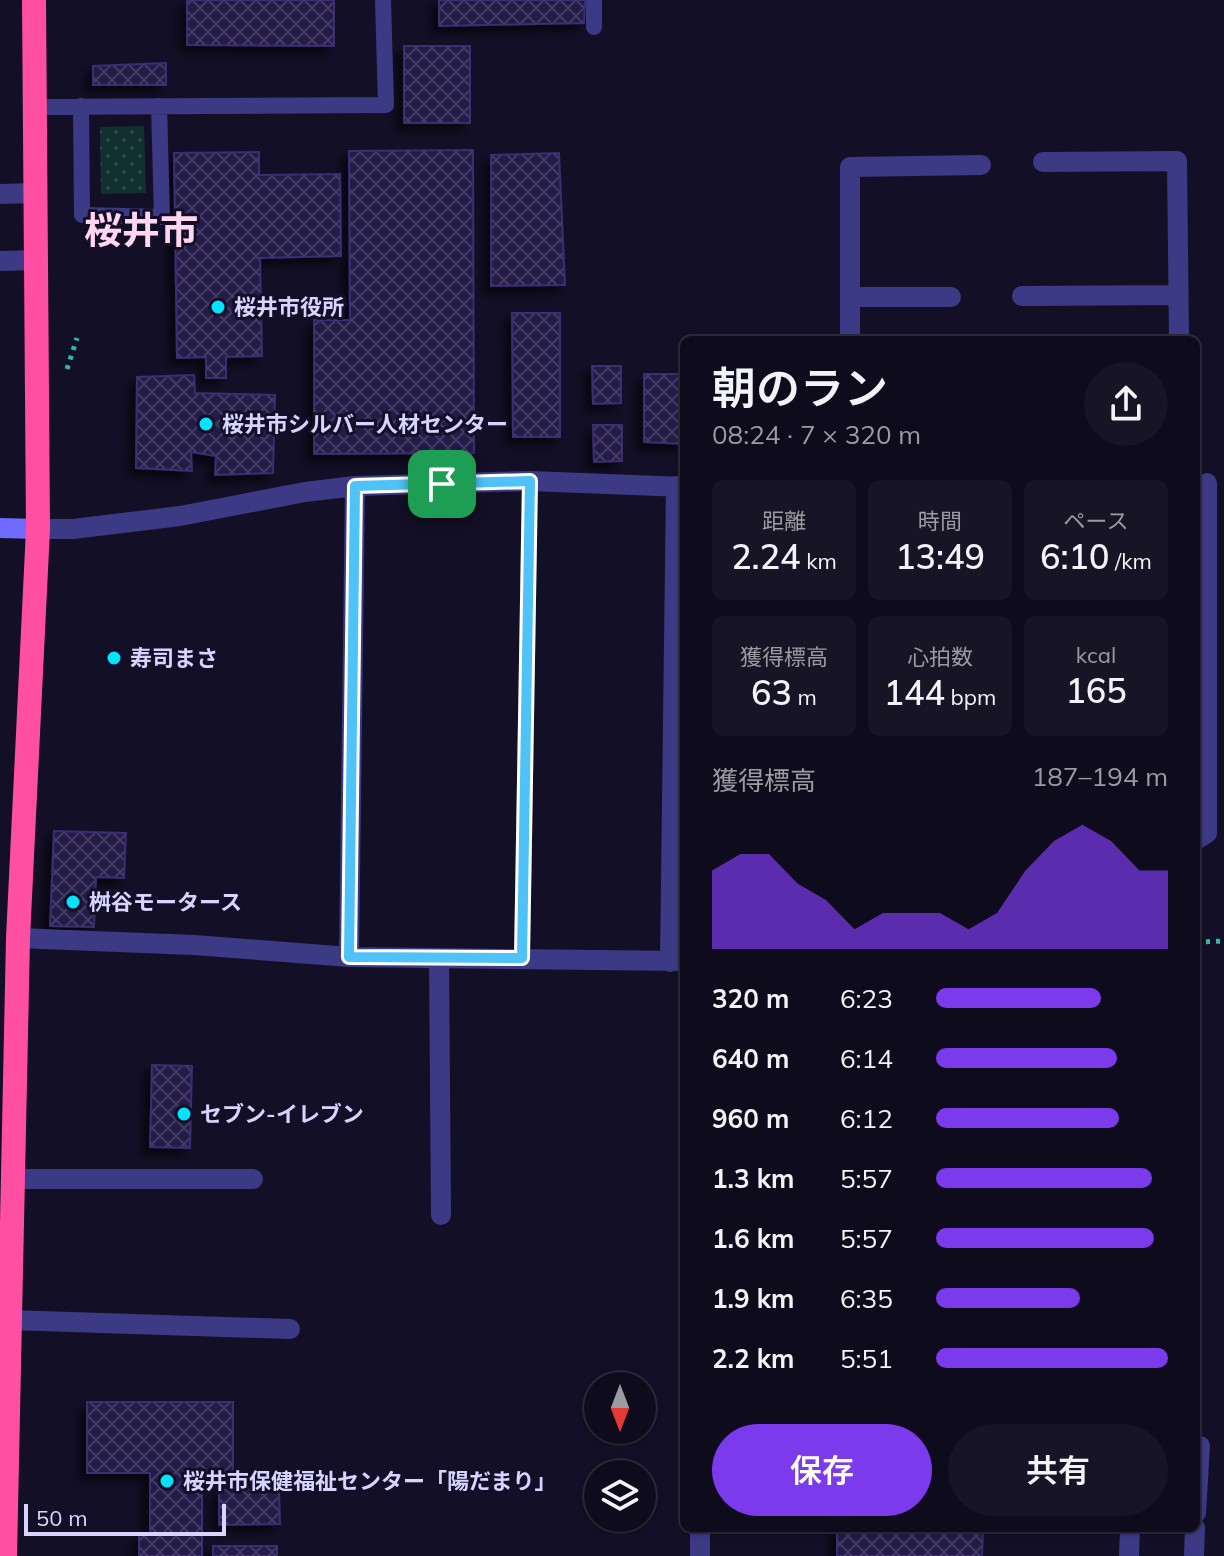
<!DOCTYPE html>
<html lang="ja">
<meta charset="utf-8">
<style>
:root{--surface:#0e0b1c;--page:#171425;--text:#f1f3f6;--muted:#9b9ba3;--line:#2e2b3b;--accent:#7c3aed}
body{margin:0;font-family:Mulish,"Noto Sans JP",sans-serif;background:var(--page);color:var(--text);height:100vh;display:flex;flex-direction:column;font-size:30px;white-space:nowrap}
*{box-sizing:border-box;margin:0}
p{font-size:26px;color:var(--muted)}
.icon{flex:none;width:44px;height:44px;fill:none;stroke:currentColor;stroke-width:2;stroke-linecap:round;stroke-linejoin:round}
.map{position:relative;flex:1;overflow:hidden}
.side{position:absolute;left:680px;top:336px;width:520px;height:1196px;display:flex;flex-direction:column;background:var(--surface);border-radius:12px;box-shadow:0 2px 6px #0004,0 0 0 2px var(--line)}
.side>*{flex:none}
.needle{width:52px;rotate:180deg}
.buttons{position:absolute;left:584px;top:1372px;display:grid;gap:16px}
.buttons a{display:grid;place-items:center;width:72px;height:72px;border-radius:50%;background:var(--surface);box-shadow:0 2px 6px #0004,0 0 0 2px var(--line);font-size:40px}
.scale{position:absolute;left:24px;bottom:20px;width:202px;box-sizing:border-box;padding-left:8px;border:4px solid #d9d4ff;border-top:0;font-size:22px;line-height:28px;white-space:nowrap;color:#d9d4ff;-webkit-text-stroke:6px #130f26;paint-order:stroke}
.pin{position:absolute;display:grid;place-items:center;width:68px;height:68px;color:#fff;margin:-34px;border-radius:16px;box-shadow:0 4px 12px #0006}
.round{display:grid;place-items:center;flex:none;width:84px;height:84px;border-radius:42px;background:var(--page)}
.head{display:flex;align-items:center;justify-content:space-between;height:136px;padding:0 32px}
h1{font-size:44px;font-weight:600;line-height:60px}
.metrics{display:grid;grid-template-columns:repeat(3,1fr);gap:12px;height:136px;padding:8px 32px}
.metrics div{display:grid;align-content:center;border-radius:12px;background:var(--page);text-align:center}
.metrics b{font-size:34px;font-weight:600}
.metrics small{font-size:22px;font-weight:400}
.metrics p{font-size:22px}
.chart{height:224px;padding:16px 32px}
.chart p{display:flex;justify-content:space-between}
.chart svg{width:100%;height:144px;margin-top:8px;fill:var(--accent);opacity:.7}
.primary-button{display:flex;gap:16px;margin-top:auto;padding:16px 32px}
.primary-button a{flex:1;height:92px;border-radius:48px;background:var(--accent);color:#fff;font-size:32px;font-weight:600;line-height:92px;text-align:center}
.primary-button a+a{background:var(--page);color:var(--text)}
ul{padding:0 32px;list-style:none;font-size:26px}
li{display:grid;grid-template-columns:128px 96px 1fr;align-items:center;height:60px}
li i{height:20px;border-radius:10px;background:var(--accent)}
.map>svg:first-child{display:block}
.garden{fill:url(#garden-dots)}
.building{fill:url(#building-cross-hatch);stroke:#3b2d73;stroke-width:2;filter:url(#shadow)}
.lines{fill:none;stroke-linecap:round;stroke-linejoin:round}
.path{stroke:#2fb8b0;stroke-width:5;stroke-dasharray:4 6;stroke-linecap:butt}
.lane{stroke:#3d3a85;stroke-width:16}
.street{stroke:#3d3a85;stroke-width:20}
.secondary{stroke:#6f6bff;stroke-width:20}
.highway{stroke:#ff4fa3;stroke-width:24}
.route-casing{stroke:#fff;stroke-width:16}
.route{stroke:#4fc3f7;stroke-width:10}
.poi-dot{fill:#00e5ff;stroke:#130f26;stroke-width:3}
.labels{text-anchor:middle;stroke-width:6;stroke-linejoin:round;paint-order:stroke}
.poi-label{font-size:22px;font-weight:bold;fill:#d9d4ff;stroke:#130f26;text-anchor:start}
.town-label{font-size:38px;font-weight:bold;fill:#ffd6f0;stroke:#130f26}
</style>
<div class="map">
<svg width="1224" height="1556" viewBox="0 0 1224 1556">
<defs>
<pattern id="garden-dots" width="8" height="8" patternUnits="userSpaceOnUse" patternTransform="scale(2)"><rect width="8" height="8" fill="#12302f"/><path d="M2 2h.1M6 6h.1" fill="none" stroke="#344d4e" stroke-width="1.8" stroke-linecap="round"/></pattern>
<pattern id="building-cross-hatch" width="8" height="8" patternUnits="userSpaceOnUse" patternTransform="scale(2)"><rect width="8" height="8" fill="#241b47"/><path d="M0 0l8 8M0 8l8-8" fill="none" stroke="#433b63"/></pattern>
<filter id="shadow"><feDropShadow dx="-7" dy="7" stdDeviation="4" flood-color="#0009"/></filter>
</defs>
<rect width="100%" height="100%" fill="#130f26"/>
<path class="garden" d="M 144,126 L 146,193 L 101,194 L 100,127 Z"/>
<path class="building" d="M 187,0 L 334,0 L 334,46 L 187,45 Z
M 439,0 L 585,0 L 584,23 L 439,26 Z
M 404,46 L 470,46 L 470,123 L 404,123 Z
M 166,63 L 166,85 L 93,85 L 93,66 Z
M 473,150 L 474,453 L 314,454 L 314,320 L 350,320 L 349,151 Z
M 259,152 L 259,175 L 340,174 L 341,256 L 260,258 L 262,356 L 226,357 L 226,378 L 206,378 L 206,357 L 177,358 L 174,153 Z
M 559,153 L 565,285 L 491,286 L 491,155 Z
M 512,313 L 560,313 L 560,437 L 513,437 Z
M 592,366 L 621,366 L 621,403 L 593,404 Z
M 644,374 L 684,374 L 684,444 L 644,442 Z
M 194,375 L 195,393 L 275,395 L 273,473 L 215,475 L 216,456 L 191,452 L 192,471 L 136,468 L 137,377 Z
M 593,425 L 622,425 L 622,461 L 594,462 Z
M 54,831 L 126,833 L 124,878 L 96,877 L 94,927 L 50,926 Z
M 152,1065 L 192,1066 L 190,1148 L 150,1147 Z
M 87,1402 L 233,1402 L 233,1473 L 185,1473 L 185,1489 L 202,1489 L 202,1556 L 139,1556 L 139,1534 L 150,1534 L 150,1473 L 87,1473 Z
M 279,1489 L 280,1524 L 219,1525 L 219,1490 Z
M 837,1528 L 983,1528 L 982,1556 L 837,1556 Z
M 213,1546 L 277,1546 L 277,1556 L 213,1556 Z"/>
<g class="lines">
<path class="path" d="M 67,369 L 77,338
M 1196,942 L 1224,941"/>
<path class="lane" d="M 594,27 L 594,0
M 81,106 L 82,215 L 162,217 L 159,106
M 36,107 L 386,105 L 383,0
M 522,958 L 530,481"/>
<path class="street" d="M 1043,162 L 1177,161 L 1179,340
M 0,194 L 35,193
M 0,261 L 38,260
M 1022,296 L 1178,295
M 850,297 L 951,297
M 850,340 L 850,167 L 981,165
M 38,529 L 73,529 L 180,516 L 305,492 L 355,486 L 530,481 L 684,487
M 1196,840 L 1207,833 L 1207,483
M 18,938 L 194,945 L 349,957 L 684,961
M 349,957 L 355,486
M 439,958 L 441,1215
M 670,962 L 676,486
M 14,1179 L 253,1179
M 9,1320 L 290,1329
M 1196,1513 L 1200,1446
M 700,1556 L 700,1528
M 1129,1556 L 1130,1528
M 1194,1556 L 1195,1528"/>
<path class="secondary" d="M 0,528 L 38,529"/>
<path class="highway" d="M 5,1556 L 18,938 L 38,529 L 34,0"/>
</g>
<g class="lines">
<g class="route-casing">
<path id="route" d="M 530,481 L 522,958 L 349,957 L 355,486 Z"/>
</g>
<use href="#route" class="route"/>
</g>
<g class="poi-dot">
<circle cx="218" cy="307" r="8"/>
<circle cx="206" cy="424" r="8"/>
<circle cx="114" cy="658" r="8"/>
<circle cx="73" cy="902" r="8"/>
<circle cx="184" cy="1114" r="8"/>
<circle cx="167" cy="1481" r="8"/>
</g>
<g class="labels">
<g class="poi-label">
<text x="234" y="315">桜井市役所</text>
<text x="222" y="432">桜井市シルバー人材センター</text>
<text x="130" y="666">寿司まさ</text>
<text x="89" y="910">桝谷モータース</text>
<text x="200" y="1122">セブン-イレブン</text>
<text x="183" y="1489">桜井市保健福祉センター「陽だまり」</text>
</g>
<g class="town-label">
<text x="141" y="244">桜井市</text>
</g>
</g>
</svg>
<div class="buttons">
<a><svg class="needle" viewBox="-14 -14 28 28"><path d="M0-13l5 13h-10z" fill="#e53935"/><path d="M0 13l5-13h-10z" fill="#9b9ba3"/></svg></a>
<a><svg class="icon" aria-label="layers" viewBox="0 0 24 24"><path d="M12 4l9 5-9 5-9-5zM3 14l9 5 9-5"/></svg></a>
</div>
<div class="scale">50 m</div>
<div class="pin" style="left:442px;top:484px;background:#1e9e55"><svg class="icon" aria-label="arrive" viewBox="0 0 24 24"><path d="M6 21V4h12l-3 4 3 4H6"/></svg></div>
<section class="side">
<div class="head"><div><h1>朝のラン</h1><p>08:24 · 7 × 320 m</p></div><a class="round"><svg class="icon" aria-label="share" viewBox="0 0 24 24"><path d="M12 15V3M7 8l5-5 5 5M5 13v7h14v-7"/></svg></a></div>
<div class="metrics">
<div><p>距離</p><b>2.24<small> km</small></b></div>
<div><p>時間</p><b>13:49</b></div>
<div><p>ペース</p><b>6:10<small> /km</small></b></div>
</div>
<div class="metrics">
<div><p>獲得標高</p><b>63<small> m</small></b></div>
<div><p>心拍数</p><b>144<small> bpm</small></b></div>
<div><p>kcal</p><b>165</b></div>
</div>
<div class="chart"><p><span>獲得標高</span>187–194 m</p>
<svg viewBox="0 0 160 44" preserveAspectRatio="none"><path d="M0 44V20L10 15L20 15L30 24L40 29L50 38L60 33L70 33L80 33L90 38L100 33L110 20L120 11L130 6L140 11L150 20L160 20V44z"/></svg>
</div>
<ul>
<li><b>320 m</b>6:23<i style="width:71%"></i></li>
<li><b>640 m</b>6:14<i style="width:78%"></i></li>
<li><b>960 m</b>6:12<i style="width:79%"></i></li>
<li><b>1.3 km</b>5:57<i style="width:93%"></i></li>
<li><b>1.6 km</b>5:57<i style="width:94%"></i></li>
<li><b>1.9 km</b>6:35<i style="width:62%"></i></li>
<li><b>2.2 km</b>5:51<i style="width:100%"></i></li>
</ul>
<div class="primary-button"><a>保存</a><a>共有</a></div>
</section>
</div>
